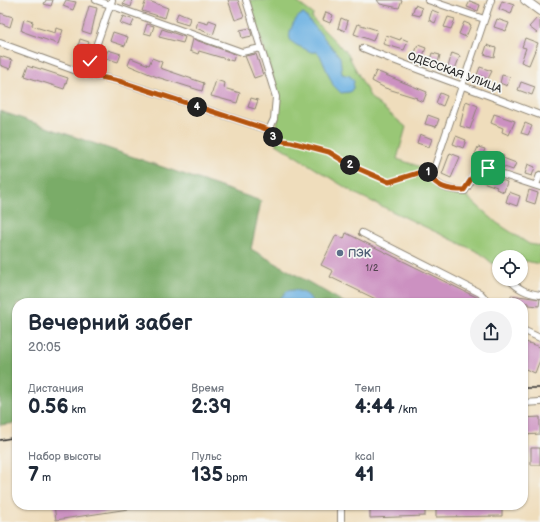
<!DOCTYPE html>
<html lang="ru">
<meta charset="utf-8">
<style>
:root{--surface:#fff;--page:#f2f2f3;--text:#1f2937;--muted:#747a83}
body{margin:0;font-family:"Balsamiq Sans",sans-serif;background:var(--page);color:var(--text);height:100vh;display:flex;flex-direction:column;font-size:15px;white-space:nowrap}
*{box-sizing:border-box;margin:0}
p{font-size:13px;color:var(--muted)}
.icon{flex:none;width:22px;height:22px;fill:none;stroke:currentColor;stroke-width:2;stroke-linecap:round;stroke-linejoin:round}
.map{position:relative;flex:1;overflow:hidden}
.panel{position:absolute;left:12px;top:298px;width:516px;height:212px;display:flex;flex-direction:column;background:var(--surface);border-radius:16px;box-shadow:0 1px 3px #0004}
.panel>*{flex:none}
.controls{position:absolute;left:492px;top:250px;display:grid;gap:8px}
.controls a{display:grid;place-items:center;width:36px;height:36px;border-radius:50%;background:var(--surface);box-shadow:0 1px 3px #0004;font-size:20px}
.pin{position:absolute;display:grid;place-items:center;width:34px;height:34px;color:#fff;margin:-17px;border-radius:8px;box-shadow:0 2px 6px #0006}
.km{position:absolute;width:20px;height:20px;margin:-10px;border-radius:50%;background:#222;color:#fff;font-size:11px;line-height:20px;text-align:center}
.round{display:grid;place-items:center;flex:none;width:42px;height:42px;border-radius:21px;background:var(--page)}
.headline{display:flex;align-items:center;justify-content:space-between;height:68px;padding:0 16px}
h1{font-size:22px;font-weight:700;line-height:30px}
.figures{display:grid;grid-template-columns:repeat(3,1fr);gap:6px;height:68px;padding:4px 16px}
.figures div{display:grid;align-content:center}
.figures b{font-size:20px;font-weight:700}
.figures small{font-size:11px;font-weight:400}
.figures p{font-size:11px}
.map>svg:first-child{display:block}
.green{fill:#99c776;stroke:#627950}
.forest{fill:#7aac67;stroke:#526c49}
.water{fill:#6cb1e2;stroke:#4c6e86}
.building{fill:#cc91c1}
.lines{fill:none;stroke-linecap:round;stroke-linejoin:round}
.minor-casing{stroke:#8d8474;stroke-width:8}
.major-casing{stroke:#8d8474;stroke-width:10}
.path{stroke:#8d8474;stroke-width:1;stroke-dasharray:3 3;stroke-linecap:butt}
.minor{stroke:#fff;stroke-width:6}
.major{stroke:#fff;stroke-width:8}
.rail{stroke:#2b2b2b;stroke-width:1.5}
.route-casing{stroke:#fff;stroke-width:8}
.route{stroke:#b45309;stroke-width:5}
.service-dot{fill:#5c6f8a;stroke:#f6f6f2;stroke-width:1.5}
.labels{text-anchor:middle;stroke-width:3.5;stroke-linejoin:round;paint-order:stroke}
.number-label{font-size:9px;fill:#534450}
.street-label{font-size:11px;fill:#2b2b2b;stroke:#f6f6f2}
.service-label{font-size:11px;font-weight:bold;fill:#4e5e75;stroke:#f6f6f2;text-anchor:start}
</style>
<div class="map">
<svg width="540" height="522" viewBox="0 0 540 522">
<rect width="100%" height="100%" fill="#f6f6f2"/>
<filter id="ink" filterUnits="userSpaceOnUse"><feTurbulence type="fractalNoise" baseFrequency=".025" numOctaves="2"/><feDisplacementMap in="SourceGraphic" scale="8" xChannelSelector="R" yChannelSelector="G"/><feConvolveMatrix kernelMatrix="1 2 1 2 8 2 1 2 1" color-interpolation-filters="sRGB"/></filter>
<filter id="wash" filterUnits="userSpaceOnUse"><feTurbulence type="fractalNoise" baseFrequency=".012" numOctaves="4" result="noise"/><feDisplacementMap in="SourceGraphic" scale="16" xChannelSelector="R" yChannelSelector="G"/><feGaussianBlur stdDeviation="0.9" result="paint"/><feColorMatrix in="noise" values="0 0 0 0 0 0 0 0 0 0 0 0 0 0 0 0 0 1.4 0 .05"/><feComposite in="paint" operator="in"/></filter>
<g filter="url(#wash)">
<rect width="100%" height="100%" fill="#efddbc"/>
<path class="green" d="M 249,0 L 294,0 L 313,14 L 312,18 L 347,53 L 371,98 L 406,127 L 397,159 L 427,169 L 431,181 L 437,188 L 464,194 L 497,223 L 529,244 L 540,246 L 540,264 L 521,260 L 521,257 L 499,257 L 499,269 L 480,253 L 356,194 L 276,144 L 279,98 Z"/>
<path class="forest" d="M 0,111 L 261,201 L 251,249 L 345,303 L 17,303 L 17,423 L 0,425 Z"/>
<path class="water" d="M 304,14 L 340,57 L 342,74 L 350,76 L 354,81 L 353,88 L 350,92 L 341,93 L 333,85 L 320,55 L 317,52 C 310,53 309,51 303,48 C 288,42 287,38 293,24 C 296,19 298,15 304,14 Z
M 294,290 C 304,292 309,294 313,303 L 276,303 L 287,291 Z"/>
<g id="blocks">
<path class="building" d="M 46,0 L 53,0 L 51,6 L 44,4 Z
M 66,0 L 76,2 L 73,10 L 63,6 Z
M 125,0 L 133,0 L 131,7 L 123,4 Z
M 146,0 L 168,8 L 165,18 L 142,11 Z
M 228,0 L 238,0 L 244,17 L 235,20 Z
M 377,0 L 402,0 L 399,8 L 380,4 Z
M 470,1 L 480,5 L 478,11 L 467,7 Z
M 502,1 L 514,5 L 511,14 L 499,9 Z
M 415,5 L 422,8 L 420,16 L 412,14 Z
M 89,6 L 97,8 L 91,34 L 82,31 Z
M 432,10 L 439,13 L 435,23 L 429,20 Z
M 326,12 L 333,15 L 330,23 L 323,20 Z
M 0,13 L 13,17 L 10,27 L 0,23 Z
M 178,13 L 190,18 L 188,25 L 175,21 Z
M 123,16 L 134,20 L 131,27 L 120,23 Z
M 448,17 L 455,19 L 451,29 L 444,27 Z
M 341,18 L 348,21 L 345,31 L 338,28 Z
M 537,18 L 540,20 L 540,30 L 537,33 L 529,27 Z
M 24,19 L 33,22 L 32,26 L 55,33 L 56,28 L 63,30 L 58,44 L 21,31 Z
M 497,19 L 509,23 L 506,31 L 494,27 Z
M 209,20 L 217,23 L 213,35 L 196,28 L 198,21 L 208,24 Z
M 464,22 L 471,25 L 466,37 L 459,34 Z
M 147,24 L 154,26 L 151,35 L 144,33 Z
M 358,24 L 377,30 L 373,41 L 354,34 Z
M 250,28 L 252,36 L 242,38 L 240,30 Z
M 162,29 L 185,37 L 183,43 L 159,37 Z
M 113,32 L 128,37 L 125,46 L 110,41 Z
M 386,35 L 400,40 L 401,38 L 408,41 L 404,50 L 383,44 Z
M 525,38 L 538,43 L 529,65 L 521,62 L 526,48 L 522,47 Z
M 80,39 L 89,42 L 85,52 L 77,50 Z
M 193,39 L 235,54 L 233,61 L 199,51 L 198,54 L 190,51 Z
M 418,45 L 426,48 L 422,58 L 414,55 Z
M 487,45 L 496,48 L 494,57 L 484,54 Z
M 108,50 L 121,54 L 118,62 L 105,58 Z
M 432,53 L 440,55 L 438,63 L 430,60 Z
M 452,53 L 460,56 L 455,69 L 448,67 Z
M 256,54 L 263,75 L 254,78 L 245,56 Z
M 0,56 L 12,60 L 10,69 L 0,65 Z
M 131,58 L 149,65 L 152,58 L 162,62 L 160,68 L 204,83 L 202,91 L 157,77 L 128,65 Z
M 28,65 L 68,78 L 64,89 L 24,76 Z
M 480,67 L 492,71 L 488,79 L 477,75 Z
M 376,71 L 427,92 L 423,102 L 416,99 L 417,98 L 385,88 L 372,81 Z
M 502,75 L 510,77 L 507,86 L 500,83 Z
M 216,80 L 225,83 L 224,88 L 240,93 L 237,103 L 211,96 Z
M 521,82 L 535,87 L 532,95 L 518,90 Z
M 440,93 L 447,96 L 443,106 L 436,103 Z
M 251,98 L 258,100 L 255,109 L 248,107 Z
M 466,101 L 478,106 L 470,129 L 460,126 Z
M 494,114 L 515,121 L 509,135 L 502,132 L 503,128 L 491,123 Z
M 428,115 L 439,119 L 436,127 L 425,124 Z
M 525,123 L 532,126 L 528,135 L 521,133 Z
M 420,134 L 432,139 L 429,147 L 417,143 Z
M 456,136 L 466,140 L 463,148 L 453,144 Z
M 478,147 L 485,149 L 482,157 L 475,154 Z
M 450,153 L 460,157 L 451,178 L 442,174 Z
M 496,153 L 504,156 L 503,158 L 516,163 L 513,170 L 493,163 Z
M 528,164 L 535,167 L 532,176 L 525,174 Z
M 481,172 L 507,182 L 504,192 L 496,189 L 497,187 L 477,180 Z
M 529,190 L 538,193 L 535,204 L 526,201 Z
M 509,192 L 520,196 L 517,206 L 506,202 Z
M 346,233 L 478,298 L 483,303 L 384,303 L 330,277 L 333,271 L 321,265 L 336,235 L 344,239 Z
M 511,295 L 540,299 L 539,306 L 529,305 L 529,303 L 511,302 Z
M 523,341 L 540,347 L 540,360 L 535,373 L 523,368 Z
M 540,417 L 540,434 L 523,435 L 523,418 Z
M 531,448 L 540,448 L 540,465 L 531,465 Z
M 54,505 L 135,505 L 135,508 L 56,520 Z
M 370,505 L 425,505 L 425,516 L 370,518 Z
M 436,505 L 502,505 L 502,516 L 436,517 Z"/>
</g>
</g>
<g filter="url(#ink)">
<use href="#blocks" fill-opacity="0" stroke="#8d8474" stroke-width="1"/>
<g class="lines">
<g class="minor-casing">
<path id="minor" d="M 96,0 L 242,52 L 261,48
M 428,0 L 484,19
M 491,0 L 433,172 L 433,179 C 441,189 452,190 465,191 L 479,167 L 540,187
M 0,43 L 82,73 L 119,81 L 269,130 L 274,119 L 276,97 L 246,0
M 363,48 C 422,72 481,92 540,115
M 82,73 L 95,49 L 112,0
M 536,185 L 540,175
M 362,233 L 480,293 L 489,303
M 509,279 C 518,289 526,293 540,295
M 523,330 L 540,338
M 523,403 L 540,402
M 341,505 L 341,522"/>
</g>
<g class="major-casing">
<path id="major" d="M 525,0 L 540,11"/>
</g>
<path class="path" d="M 272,136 L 275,140 L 291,142 L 329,152 L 350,165 L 389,182 L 418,173 L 426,172"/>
<use href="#minor" class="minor"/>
<use href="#major" class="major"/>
<path class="rail" d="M 523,388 L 540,388
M 0,440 L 17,437"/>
</g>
</g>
<g class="lines" filter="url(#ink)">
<g class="route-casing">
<path id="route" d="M 90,61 L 82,73 L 119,81 L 269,130 L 275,140 L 291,142 L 329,152 L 350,165 L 389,182 L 418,173 L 433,172 L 432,179 C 441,189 452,190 464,190 L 479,167 L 488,168"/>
</g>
<use href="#route" class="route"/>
</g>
<circle class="service-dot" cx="340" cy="253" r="4"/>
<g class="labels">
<g class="number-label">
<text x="372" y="271">1/2</text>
</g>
<g class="street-label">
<text transform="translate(455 72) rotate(20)" y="4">ОДЕССКАЯ УЛИЦА</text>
</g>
<g class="service-label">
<text x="348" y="257">ПЭК</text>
</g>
</g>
</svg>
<div class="controls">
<a><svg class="icon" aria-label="locate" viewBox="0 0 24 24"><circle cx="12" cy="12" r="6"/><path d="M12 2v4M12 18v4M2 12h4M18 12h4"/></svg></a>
</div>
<div class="pin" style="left:488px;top:168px;background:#1e9e55"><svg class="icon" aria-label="arrive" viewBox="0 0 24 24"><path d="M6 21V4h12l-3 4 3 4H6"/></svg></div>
<div class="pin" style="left:90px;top:61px;background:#d93025"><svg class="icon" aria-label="check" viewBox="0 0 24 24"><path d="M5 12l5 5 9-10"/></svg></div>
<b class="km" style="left:428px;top:172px">1</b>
<b class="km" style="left:350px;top:165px">2</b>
<b class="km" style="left:273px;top:137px">3</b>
<b class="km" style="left:197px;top:107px">4</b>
<section class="panel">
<div class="headline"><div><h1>Вечерний забег</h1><p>20:05</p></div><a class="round"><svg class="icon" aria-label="share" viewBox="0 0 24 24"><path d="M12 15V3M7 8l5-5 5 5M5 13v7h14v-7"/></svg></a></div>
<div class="figures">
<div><p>Дистанция</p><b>0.56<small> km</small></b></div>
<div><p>Время</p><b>2:39</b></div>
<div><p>Темп</p><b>4:44<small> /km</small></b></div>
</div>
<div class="figures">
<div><p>Набор высоты</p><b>7<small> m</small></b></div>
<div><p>Пульс</p><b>135<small> bpm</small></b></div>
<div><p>kcal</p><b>41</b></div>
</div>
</section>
</div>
